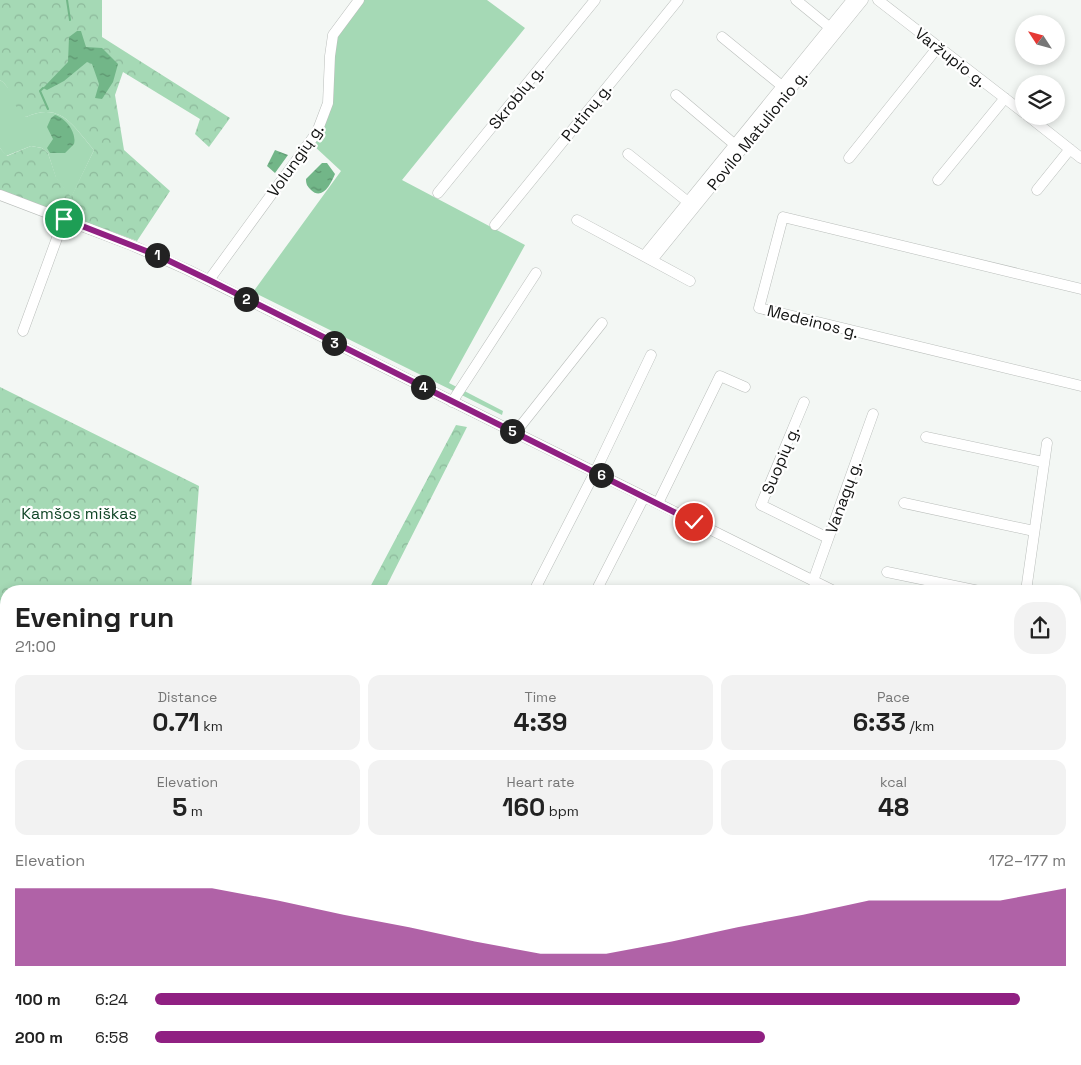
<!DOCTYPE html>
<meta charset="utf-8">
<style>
:root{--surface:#fff;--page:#f2f2f2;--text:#222;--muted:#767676;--accent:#902082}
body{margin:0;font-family:"Space Grotesk",sans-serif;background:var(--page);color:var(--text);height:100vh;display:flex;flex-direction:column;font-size:19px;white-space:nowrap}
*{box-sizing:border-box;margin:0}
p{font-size:16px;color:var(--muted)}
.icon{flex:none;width:28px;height:28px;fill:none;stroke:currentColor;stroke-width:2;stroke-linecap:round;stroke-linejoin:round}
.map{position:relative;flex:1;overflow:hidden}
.details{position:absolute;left:0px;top:585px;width:1081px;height:480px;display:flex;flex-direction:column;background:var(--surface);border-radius:20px 20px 0 0;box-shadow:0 2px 8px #0003}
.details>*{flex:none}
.needle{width:32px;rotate:306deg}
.controls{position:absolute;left:1015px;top:15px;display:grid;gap:10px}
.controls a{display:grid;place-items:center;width:50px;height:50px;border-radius:50%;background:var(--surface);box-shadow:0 2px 8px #0003;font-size:25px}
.pin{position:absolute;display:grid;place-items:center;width:42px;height:42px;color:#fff;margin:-21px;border:2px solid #fff;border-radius:50%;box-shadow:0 1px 5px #0007}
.km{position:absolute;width:25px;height:25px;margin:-12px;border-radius:50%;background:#222;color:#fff;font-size:14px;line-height:25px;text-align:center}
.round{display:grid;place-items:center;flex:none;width:52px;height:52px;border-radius:20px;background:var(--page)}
.head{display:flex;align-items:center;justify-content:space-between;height:85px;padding:0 15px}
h1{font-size:28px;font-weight:700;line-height:38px}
.metrics{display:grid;grid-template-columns:repeat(3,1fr);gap:8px;height:85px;padding:5px 15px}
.metrics div{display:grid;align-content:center;border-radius:12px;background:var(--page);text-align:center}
.metrics b{font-size:25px;font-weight:700}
.metrics small{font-size:14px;font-weight:400}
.metrics p{font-size:14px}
.chart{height:140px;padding:10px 15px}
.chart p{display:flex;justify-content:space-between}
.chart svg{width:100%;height:90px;margin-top:5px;fill:var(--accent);opacity:.7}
ul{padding:0 15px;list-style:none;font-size:16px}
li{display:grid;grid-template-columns:80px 60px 1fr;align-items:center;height:38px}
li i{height:12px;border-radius:6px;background:var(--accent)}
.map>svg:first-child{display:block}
.green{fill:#a5d9b5}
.forest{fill:url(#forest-crowns)}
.water{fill:url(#water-ripples)}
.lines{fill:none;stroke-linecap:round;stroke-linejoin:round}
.stream{stroke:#72b688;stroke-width:2}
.minor-casing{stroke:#babebb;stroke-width:11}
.major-casing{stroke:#4a7659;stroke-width:14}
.minor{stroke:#fff;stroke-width:10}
.major{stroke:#a4cdb2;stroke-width:12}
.route-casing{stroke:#fff;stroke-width:10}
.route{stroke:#902082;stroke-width:6}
.labels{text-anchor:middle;stroke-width:4.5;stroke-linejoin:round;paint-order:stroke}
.street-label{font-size:16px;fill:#121312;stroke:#fff}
.park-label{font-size:16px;fill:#114627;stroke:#fff}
</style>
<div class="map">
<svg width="1081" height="1065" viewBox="0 0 1081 1065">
<defs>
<pattern id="forest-crowns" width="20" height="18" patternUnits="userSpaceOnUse" patternTransform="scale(1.25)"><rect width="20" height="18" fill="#a5d9b5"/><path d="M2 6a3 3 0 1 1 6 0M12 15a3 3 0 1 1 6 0" fill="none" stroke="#8db99b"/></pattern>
<pattern id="water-ripples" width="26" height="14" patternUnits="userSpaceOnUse" patternTransform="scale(1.25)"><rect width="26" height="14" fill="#72b688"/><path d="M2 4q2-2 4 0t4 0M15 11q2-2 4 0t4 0" fill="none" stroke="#5c936e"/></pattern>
</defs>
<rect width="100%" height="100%" fill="#f3f7f4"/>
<path class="green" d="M 363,0 L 487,0 L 525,28 L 402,180 L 525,245 L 449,383 L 503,411 L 502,415 L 253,292 L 341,171 L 313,145 L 320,133 L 336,38 Z
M 0,80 C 10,86 18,106 26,117 C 61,101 73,126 94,150 L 71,198 L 56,178 L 48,153 L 42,148 L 31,146 L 6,156 L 0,148 Z
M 1081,746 L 1081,796 L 1075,791 L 1075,752 Z
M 547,1059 L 599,1059 L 597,1065 L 546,1065 Z
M 657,1059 L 729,1059 L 722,1065 L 655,1065 Z"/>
<path class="forest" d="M 0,0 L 102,0 L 102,37 L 230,118 L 209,147 L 195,134 L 200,119 L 123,72 L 115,95 L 124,150 L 170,191 L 137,241 L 0,190 L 0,148 L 7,156 L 31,146 L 42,148 L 48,153 L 56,177 L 71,197 L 94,150 C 73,126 61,101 26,117 C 11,108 14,89 0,80 Z
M 0,387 L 199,486 L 191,591 L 6,591 L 6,1059 L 358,1059 L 368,1065 L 0,1065 Z
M 456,425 L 467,427 L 384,591 L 368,591 Z"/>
<path class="water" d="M 77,31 L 81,31 L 86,47 L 102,48 L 118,64 L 113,82 L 102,99 L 95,98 L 99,84 L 92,64 L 87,62 L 64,81 L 47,90 L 43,88 L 68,62 L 69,37 Z
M 55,115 C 66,118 77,133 74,144 L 65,153 L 50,153 L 47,148 L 53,139 L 47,127 L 51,118 Z
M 275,150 L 288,155 L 275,173 L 267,166 Z
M 322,163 L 327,163 L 335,174 C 331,184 322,201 311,190 C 307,186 306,184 306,179 Z
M 870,1059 L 929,1059 L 918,1065 L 860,1065 Z"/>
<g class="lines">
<path class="stream" d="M 67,0 L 70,20
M 43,88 L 40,91 L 48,109"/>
<g class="minor-casing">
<path id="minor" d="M 796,0 L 834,31
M 878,0 L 1024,113
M 722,37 L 782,86
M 676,95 L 740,149
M 1028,116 L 1081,158
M 628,154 L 688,202
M 849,158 L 938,47
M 938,180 L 1005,98
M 1037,190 L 1070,149
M 438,193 L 595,0
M 0,195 L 129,244 L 188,270 L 834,591
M 577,220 L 690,281
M 495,225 L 678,0
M 644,256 L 852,0
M 652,260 L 863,0
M 209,280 L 317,132 L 328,103 L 330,56 L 333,35 L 359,0
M 1081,289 L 783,217 L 759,308 L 1081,386
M 23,331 L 64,219
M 452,402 L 536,273
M 804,402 L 761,505 L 828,538
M 515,433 L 602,323
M 926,437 L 1043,462
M 658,503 L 720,376 L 745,387
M 904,503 L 1034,531
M 887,572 L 979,591
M 813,581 L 873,414
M 534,591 L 595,472 L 651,355
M 596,591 L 644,497
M 1026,591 L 1047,443
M 1075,1025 L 1081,937
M 363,1059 L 385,1065
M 507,1065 L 508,1059
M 651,1065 L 653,1059
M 1071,1065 L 1072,1059"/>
</g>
<g class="major-casing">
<path id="major" d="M 1081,709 C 1075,718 1074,731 1081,739
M 731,1065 L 738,1059"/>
</g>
<use href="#minor" class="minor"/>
<use href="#major" class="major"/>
</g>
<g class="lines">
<g class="route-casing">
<path id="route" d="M 64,219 L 159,256 L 209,280 L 694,522"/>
</g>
<use href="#route" class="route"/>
</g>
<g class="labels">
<g class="street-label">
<text transform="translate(951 57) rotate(38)" y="6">Varžupio g.</text>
<text transform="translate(516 97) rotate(-51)" y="6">Skroblų g.</text>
<text transform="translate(586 112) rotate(-51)" y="6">Putinų g.</text>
<text transform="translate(757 130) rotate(-51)" y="6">Povilo Matulionio g.</text>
<text transform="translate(295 160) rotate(-55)" y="6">Volungių g.</text>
<text transform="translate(813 321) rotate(14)" y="6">Medeinos g.</text>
<text transform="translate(780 460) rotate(-67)" y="6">Suopių g.</text>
<text transform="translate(843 497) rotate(-70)" y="6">Vanagų g.</text>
</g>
<g class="park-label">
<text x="79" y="519">Kamšos miškas</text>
</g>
</g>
</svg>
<div class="controls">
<a><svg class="needle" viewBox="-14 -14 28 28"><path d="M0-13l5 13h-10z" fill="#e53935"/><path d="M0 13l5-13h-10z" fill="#767676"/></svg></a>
<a><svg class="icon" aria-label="layers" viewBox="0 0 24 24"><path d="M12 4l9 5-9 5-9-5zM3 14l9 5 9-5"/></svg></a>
</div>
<div class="pin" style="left:64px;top:219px;background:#1e9e55"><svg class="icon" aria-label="arrive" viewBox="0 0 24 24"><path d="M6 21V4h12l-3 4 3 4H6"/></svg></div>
<div class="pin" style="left:694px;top:522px;background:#d93025"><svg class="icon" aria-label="check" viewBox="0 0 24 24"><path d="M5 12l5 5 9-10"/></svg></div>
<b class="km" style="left:157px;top:255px">1</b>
<b class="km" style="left:246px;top:299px">2</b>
<b class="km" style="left:334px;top:343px">3</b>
<b class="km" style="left:423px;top:387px">4</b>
<b class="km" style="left:512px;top:431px">5</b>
<b class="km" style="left:601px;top:475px">6</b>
<section class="details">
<div class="head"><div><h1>Evening run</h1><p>21:00</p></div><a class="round"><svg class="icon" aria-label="share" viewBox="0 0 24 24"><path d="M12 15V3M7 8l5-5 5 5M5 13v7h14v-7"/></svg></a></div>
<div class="metrics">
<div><p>Distance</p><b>0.71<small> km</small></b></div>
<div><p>Time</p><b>4:39</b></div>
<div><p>Pace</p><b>6:33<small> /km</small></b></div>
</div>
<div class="metrics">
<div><p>Elevation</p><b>5<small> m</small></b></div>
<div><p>Heart rate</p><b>160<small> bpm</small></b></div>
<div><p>kcal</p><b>48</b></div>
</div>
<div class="chart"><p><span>Elevation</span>172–177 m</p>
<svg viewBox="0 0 160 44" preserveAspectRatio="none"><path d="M0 44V6L10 6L20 6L30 6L40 12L50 19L60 25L70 32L80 38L90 38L100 32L110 25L120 19L130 12L140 12L150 12L160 6V44z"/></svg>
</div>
<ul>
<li><b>100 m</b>6:24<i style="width:95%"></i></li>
<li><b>200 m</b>6:58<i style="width:67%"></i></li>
</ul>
</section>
</div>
